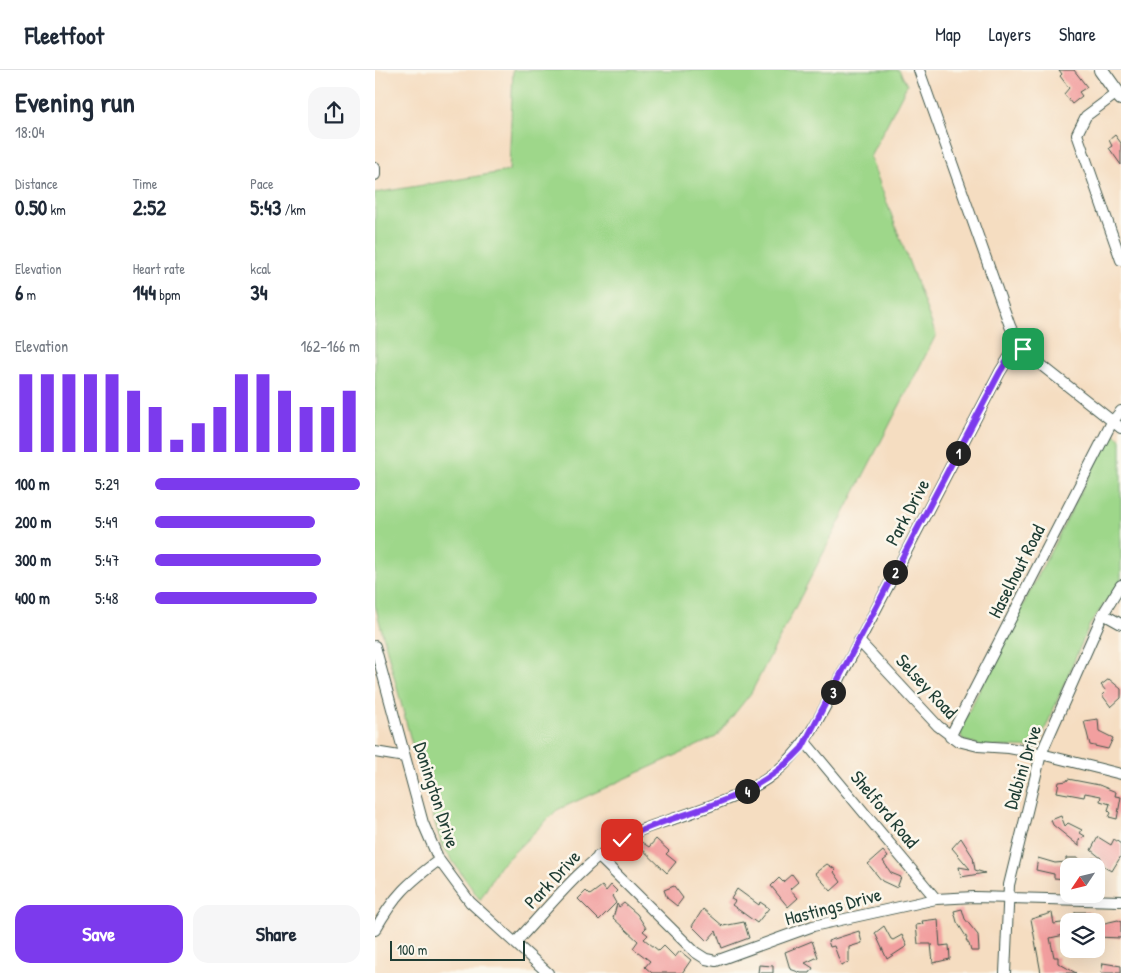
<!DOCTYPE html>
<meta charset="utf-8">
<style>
:root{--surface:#fff;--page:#f6f6f7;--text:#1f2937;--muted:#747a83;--line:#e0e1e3;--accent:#7c3aed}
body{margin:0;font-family:"Patrick Hand",sans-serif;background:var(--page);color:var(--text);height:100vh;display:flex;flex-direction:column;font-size:19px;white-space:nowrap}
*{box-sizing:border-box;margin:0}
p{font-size:16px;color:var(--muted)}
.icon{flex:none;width:28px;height:28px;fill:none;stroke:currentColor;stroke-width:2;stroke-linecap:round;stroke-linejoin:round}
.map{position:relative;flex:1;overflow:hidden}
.sheet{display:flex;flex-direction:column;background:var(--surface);width:375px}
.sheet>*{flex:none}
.needle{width:32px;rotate:235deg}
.tools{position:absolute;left:685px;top:788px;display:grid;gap:10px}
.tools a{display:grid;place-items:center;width:45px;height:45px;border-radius:10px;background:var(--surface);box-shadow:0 5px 20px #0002;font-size:25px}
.scale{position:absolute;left:15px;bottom:12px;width:135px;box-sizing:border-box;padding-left:5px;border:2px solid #1f3d34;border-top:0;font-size:14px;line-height:18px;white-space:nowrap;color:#1f3d34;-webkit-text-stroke:4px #fbf7ec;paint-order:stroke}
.pin{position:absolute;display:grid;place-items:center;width:42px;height:42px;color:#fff;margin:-21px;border-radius:10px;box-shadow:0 2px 8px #0006}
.km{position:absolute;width:25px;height:25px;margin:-12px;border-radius:50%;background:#222;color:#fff;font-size:14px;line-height:25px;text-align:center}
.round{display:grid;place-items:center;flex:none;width:52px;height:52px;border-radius:15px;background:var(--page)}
.headline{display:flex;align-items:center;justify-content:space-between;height:85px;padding:0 15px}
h1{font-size:28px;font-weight:800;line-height:38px}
.metrics{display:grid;grid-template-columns:repeat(3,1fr);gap:8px;height:85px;padding:5px 15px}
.metrics div{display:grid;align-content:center}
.metrics b{font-size:21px;font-weight:800}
.metrics small{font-size:14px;font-weight:400}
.metrics p{font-size:14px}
.chart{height:140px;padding:10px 15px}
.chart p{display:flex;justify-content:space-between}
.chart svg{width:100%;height:90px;margin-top:5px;stroke:var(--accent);stroke-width:6}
.cta{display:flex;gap:10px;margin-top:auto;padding:10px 15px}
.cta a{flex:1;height:58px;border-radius:15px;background:var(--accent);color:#fff;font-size:20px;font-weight:800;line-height:58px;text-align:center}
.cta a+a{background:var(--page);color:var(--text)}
ul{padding:0 15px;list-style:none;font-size:16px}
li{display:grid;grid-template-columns:80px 60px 1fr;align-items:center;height:38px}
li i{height:12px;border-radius:6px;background:var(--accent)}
header{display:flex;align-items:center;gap:30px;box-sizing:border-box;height:70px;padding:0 25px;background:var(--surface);border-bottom:1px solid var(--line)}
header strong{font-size:24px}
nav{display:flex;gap:28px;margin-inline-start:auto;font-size:18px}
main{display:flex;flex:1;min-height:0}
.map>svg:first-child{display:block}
.green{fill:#9ed78a;stroke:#5e8a5f}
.building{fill:#f29f9f}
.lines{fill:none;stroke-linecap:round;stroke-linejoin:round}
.street-casing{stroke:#3f5549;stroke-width:12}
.secondary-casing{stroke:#3f5549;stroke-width:16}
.street{stroke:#fff;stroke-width:10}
.secondary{stroke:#fff;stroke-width:14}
.route-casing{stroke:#fff;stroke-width:10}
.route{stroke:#7c3aed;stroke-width:6}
.labels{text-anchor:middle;stroke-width:5;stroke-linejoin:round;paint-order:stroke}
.street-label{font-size:19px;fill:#1f3d34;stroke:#fbf7ec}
</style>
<header>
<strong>Fleetfoot</strong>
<nav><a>Map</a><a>Layers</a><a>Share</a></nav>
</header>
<main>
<section class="sheet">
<div class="headline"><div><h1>Evening run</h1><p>18:04</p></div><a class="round"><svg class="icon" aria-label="share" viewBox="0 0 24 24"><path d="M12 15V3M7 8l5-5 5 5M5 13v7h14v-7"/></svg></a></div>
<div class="metrics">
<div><p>Distance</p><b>0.50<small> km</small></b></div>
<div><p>Time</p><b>2:52</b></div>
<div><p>Pace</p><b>5:43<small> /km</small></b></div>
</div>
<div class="metrics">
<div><p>Elevation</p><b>6<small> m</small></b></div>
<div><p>Heart rate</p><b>144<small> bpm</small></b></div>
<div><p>kcal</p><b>34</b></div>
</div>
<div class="chart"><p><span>Elevation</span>162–166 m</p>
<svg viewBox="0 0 160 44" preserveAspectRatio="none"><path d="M5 44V6M15 44V6M25 44V6M35 44V6M45 44V6M55 44V14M65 44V22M75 44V38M85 44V30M95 44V22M105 44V6M115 44V6M125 44V14M135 44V22M145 44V22M155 44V14"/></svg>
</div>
<ul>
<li><b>100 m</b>5:29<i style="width:100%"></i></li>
<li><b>200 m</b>5:49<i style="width:78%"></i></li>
<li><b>300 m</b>5:47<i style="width:81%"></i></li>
<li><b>400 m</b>5:48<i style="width:79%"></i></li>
</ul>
<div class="cta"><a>Save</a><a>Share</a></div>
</section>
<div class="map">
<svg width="746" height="903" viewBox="0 0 746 903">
<rect width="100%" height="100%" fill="#fbf7ec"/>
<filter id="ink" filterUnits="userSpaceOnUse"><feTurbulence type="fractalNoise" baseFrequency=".02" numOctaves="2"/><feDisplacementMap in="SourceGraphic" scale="10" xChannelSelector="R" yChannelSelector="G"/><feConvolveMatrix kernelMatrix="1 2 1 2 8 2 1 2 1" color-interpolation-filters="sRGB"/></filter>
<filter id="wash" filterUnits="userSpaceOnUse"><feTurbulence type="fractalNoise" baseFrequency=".0096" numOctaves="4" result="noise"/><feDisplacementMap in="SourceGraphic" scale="20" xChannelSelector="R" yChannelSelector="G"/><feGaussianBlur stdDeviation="1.12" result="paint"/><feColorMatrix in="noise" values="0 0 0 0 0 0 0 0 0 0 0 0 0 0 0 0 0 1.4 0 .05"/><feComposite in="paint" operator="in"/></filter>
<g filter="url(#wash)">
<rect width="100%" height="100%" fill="#f5ddc1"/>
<path class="green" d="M 138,0 L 524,0 L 532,15 L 495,87 L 561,265 L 376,623 L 341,667 L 182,740 L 124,797 L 105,830 L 67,776 L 39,682 L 0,535 L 0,123 L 134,101 Z
M 740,364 L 746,369 L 746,510 L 714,556 L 662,678 L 606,676 L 588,670 L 584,660 L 734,367 Z"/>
<g id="blocks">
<path class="building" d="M 684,0 L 699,0 L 712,17 L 704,22 L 707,26 L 697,34 L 689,24 L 694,18 L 685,6 L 687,4 Z
M 740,65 L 746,73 L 746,95 L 734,78 L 737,76 L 734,70 Z
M 734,609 L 746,619 L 746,628 L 736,637 L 727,625 L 731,621 L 726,615 Z
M 723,649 L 724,661 L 738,668 L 733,679 L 715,675 L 709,651 Z
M 693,709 L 724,715 L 741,722 L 740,726 L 746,727 L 742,749 L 734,747 L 736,743 L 733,740 L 735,734 L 725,731 L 726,726 L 710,723 L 709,727 L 682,722 L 684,712 L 692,711 Z
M 686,746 L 690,756 L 693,753 L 707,760 L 705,763 L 710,766 L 704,770 L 704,776 L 678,755 L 676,750 Z
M 723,767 L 736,775 L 739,769 L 746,774 L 746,786 L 737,801 L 717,788 L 727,789 L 716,780 Z
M 586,768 L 598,787 L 600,800 L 610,803 L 586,807 L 584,797 L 595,799 L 577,778 Z
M 262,769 L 274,777 L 281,769 L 294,781 L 291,784 L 301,792 L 292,803 L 260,772 Z
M 508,781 L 513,787 L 508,791 L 516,803 L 526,807 L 522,818 L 507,811 L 493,794 Z
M 663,788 L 680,793 L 691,792 L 691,788 L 704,788 L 704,796 L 694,796 L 692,809 L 679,808 L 679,804 L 661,800 Z
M 452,794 L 461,800 L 459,802 L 466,812 L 456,821 L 440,803 Z
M 417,804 L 423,812 L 415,819 L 423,828 L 413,837 L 396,816 L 404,808 L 408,812 Z
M 236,815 L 242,821 L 237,826 L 241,833 L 224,850 L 203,829 L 211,821 L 215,825 L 227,816 L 231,821 Z
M 299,816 L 308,828 L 302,836 L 292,828 L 289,820 Z
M 362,819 L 384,835 L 385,832 L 394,838 L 382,853 L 357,835 L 360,831 L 356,829 Z
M 249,833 L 262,844 L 271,858 L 268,861 L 273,865 L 269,869 L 284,881 L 289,876 L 300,887 L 305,881 L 316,890 L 307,903 L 277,903 L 270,897 L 275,891 L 258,878 L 263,871 L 238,848 L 242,834 L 244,837 Z
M 328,839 L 348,856 L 369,852 L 374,868 L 347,878 L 341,861 L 332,871 L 317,856 Z
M 587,839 L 590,849 L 603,865 L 604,881 L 596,881 L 594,874 L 591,870 L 592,868 L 582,852 L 579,841 Z
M 700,842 L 715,842 L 715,851 L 700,851 Z
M 677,843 L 679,854 L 694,852 L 694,864 L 675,868 L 679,887 L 683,887 L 683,893 L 701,903 L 666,903 L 656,849 Z
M 563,849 L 565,876 L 574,875 L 575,889 L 558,893 L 556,874 L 543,874 L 541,855 L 548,854 L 547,851 Z
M 743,850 L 746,852 L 746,868 L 721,867 L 721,855 Z
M 509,856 L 516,869 L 518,870 L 527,865 L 532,876 L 512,889 L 500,863 Z
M 484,861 L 487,873 L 474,877 L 474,892 L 466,895 L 459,876 L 455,877 L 453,871 Z
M 437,871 L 443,887 L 430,893 L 438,898 L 435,903 L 426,903 L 415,899 L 410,882 Z
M 728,893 L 746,896 L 746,903 L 726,903 Z
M 384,895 L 398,896 L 398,903 L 383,903 Z"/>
</g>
</g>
<g filter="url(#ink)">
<use href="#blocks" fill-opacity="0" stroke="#3f5549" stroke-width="1"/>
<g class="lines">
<g class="street-casing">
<path id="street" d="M 742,23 L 711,46 L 702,64 L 746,190
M 0,98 L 0,105
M 643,273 L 656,287 L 746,358
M 728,544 L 746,554
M 484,571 L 563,656 L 583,671 L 603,676 L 634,678 L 666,684 L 746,704
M 0,576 L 48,753 L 64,790 L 95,832 L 173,903
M 575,667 L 737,352 L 746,341
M 431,673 L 561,829
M 0,682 L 30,687
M 223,786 L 320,882 L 331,889 L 341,891 L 438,856 L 561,829 L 599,827 L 746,831
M 0,860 C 19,826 33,813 64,790
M 140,873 C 174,837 205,796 247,770 C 265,758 287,753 307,746 C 381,720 412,709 450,637 L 625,302 L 643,273 L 635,256 L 544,0
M 630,903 L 634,815 L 666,684 L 728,544 L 746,515"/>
</g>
<g class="secondary-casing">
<path id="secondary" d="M 726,0 L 746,28"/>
</g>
<use href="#street" class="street"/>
<use href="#secondary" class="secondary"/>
</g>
</g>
<g class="lines" filter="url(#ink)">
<g class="route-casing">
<path id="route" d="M 247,770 C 264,760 282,754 300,748 C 350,731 391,718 427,678 L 625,302 L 643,273 L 648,279"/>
</g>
<use href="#route" class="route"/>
</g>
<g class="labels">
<g class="street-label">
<text transform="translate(532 442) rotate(-62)" y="7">Park Drive</text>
<text transform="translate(641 501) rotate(-63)" y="7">Haselhout Road</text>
<text transform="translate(552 616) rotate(47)" y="7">Selsey Road</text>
<text transform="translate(647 697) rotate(-73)" y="7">Dalbini Drive</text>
<text transform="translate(62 725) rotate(72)" y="7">Donington Drive</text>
<text transform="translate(510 739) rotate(50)" y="7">Shelford Road</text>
<text transform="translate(177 809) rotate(-47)" y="7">Park Drive</text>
<text transform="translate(458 836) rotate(-15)" y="7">Hastings Drive</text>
</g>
</g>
</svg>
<div class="tools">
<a><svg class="needle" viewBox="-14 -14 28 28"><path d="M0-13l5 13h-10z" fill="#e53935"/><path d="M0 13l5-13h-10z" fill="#747a83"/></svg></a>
<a><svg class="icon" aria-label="layers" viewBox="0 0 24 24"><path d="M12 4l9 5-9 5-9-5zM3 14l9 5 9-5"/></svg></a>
</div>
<div class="scale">100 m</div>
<div class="pin" style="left:648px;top:279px;background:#1e9e55"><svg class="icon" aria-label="arrive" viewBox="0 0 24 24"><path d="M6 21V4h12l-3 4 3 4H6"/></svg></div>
<div class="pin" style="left:247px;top:770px;background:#d93025"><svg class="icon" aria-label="check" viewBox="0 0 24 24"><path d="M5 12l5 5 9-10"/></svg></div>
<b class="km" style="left:583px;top:383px">1</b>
<b class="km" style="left:520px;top:502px">2</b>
<b class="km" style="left:458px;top:622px">3</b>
<b class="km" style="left:372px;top:721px">4</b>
</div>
</main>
